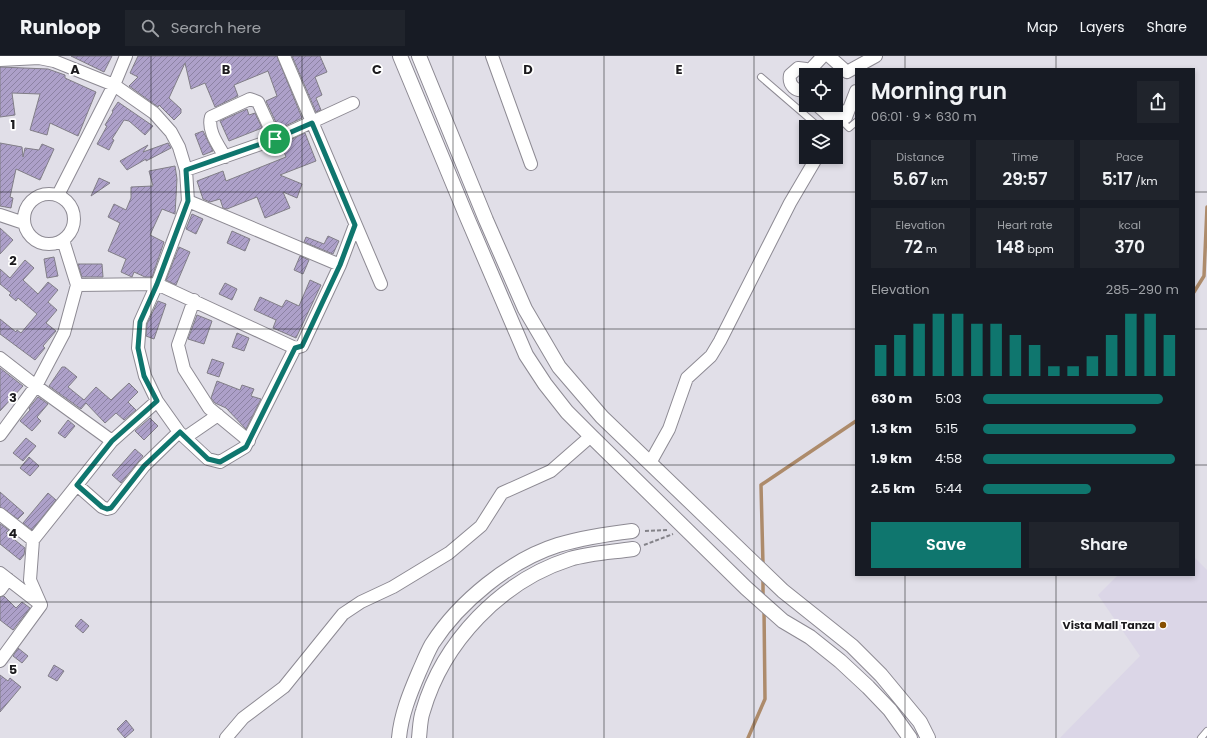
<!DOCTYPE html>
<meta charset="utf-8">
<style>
:root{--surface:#171b24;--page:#20242c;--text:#f1f3f6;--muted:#9ea1a6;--line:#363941;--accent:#0f766e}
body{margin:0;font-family:Poppins,sans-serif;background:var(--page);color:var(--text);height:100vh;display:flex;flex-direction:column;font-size:15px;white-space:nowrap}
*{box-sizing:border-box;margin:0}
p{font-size:13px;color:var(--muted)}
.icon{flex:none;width:22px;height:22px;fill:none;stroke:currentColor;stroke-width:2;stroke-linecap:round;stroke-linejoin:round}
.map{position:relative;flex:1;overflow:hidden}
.drawer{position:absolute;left:855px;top:12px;width:340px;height:508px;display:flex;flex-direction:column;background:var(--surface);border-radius:0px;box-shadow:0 2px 6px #0003}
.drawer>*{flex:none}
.buttons{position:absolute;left:799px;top:12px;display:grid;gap:8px}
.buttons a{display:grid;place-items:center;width:44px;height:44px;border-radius:0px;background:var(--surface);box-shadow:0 2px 6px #0003;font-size:20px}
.pin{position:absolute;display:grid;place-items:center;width:34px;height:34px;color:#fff;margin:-17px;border:2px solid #fff;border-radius:50%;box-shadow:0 1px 4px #0007}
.round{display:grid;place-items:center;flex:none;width:42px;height:42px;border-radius:0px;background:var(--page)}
.summary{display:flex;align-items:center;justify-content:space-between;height:68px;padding:0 16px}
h1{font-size:22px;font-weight:600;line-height:30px}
.metrics{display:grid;grid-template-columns:repeat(3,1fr);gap:6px;height:68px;padding:4px 16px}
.metrics div{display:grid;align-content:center;border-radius:0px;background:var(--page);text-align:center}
.metrics b{font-size:17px;font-weight:600}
.metrics small{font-size:11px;font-weight:400}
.metrics p{font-size:11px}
.chart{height:112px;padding:8px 16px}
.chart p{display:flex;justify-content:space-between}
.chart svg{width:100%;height:72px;margin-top:4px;stroke:var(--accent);stroke-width:6}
.cta{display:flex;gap:8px;margin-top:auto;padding:8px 16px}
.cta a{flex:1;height:46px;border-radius:0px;background:var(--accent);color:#fff;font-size:16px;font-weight:600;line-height:46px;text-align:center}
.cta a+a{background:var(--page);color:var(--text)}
ul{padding:0 16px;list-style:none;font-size:13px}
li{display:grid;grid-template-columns:64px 48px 1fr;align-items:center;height:30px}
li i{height:10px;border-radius:5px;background:var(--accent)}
header{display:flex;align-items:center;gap:24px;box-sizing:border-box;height:56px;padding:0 20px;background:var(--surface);border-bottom:1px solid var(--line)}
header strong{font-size:19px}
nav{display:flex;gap:22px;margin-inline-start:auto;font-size:14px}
.search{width:280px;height:36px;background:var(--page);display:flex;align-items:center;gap:10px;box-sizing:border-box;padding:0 14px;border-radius:0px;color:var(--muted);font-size:15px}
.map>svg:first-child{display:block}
.built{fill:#dbd6e7}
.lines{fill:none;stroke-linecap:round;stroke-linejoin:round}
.stream{stroke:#ad8b6b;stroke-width:3.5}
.building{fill:url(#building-hatch);stroke:#817e87}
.service-casing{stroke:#8d8a93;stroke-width:8}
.minor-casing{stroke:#8d8a93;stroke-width:14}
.tertiary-casing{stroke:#8d8a93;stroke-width:16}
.path{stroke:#838288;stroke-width:2;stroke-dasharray:4 2;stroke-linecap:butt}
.service{stroke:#fff;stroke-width:6}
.minor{stroke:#fff;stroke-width:12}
.tertiary{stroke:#fff;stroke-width:14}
.route-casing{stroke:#fff;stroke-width:8}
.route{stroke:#0f766e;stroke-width:5}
.grid{fill:none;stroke:#1c1b1e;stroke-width:1;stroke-opacity:0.55}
.poi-dot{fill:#864e00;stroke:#fff;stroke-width:1.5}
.labels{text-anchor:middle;stroke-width:3.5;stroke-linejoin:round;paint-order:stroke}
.poi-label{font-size:11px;font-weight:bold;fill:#1c1b1e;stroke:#fff;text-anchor:end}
.grid-label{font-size:13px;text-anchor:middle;font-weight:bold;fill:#1c1b1e;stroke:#fff;stroke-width:3.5;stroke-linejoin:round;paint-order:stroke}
</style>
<header>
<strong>Runloop</strong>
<div class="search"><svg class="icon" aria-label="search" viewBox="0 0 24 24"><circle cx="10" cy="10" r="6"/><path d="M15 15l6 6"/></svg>Search here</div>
<nav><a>Map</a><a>Layers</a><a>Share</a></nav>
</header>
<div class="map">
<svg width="1207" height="682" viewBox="0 0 1207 682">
<defs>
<pattern id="building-hatch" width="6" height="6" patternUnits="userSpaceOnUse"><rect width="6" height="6" fill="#ada0c9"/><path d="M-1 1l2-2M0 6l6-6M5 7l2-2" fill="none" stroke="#8c82a3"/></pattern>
</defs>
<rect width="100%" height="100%" fill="#e1dfe8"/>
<path class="built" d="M 1194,501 L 1207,514 L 1207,682 L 1060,682 L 1140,600 L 1098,539 L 1118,519 L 1194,519 Z"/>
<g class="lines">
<path class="stream" d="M 1194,236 L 1204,220 L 1207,151
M 763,509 L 761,429 L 856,365
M 763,521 L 763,543
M 748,682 L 765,643 L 764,553"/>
</g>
<path class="building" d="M 71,0 L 112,0 L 104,16 Z
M 138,0 L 277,0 L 302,62 L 279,73 L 266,45 L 277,40 L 268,15 L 234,29 L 238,40 L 215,51 L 205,27 L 191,33 L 185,7 L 169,42 L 181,53 L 181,57 L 174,64 L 159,49 L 158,51 L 129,30 L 138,21 L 130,17 Z
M 292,0 L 320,0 L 327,16 L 315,21 L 322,39 L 316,42 L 321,54 L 316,56 Z
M 0,11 L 48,13 L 65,19 L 65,22 L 96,36 L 78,80 L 50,67 L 47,79 L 30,74 L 40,38 L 12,37 L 15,59 L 0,61 Z
M 118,46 L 153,70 L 145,79 L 129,65 L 124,64 L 112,83 L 114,84 L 109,94 L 97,88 L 107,70 L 105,69 L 113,56 L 112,55 Z
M 247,53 L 249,59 L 255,57 L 262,72 L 229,85 L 220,65 Z
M 203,75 L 213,95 L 203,99 L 195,78 Z
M 305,77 L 316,105 L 280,119 L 302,128 L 297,142 L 283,136 L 290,152 L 265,162 L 257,141 L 227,153 L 223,152 L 220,143 L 210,146 L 203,143 L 197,125 L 223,115 L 226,125 L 286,101 L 281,88 Z
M 0,87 L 22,91 L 23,101 L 25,92 L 39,94 L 42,88 L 54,93 L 40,124 L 16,113 L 10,141 L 13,142 L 11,152 L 0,150 Z
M 168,87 L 171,92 L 146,105 L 146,103 L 127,114 L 120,105 L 148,89 L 143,96 Z
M 175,110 L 177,123 L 175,158 L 162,153 L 150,179 L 164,186 L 152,221 L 145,221 L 134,216 L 132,221 L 121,216 L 126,203 L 108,195 L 120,167 L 108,161 L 114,148 L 126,154 L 131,142 L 131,131 L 153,130 L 149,115 Z
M 99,122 L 110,127 L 91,140 Z
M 192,158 L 203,163 L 196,178 L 186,173 Z
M 0,172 L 13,184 L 0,198 Z
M 232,175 L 250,183 L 245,195 L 227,187 Z
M 328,180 L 339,185 L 333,198 L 304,186 L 306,181 L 324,188 Z
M 179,191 L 190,196 L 176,229 L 166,224 Z
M 300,200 L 309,204 L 303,218 L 294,214 Z
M 54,201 L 58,220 L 47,222 L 44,203 Z
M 25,204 L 34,212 L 23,224 L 38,238 L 48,226 L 58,234 L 48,246 L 57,254 L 46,267 L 56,275 L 43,290 L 45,292 L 35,304 L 0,278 L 0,263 L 16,276 L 17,274 L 21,277 L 37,258 L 18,242 L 16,245 L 9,239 L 11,237 L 0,228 L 0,213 L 10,222 Z
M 78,208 L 102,208 L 103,221 L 82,221 Z
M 310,224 L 321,229 L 296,282 L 273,272 L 276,264 L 254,254 L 260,241 L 282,251 L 286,244 L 299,250 Z
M 225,227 L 237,233 L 232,244 L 219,238 Z
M 158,245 L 166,248 L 154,283 L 146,280 L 147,268 Z
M 197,259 L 212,265 L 204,288 L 188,283 Z
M 237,277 L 249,282 L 244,295 L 232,291 Z
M 212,303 L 224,307 L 219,321 L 207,317 Z
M 62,311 L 65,311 L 77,321 L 68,331 L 84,344 L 96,331 L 111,344 L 129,327 L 138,336 L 128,346 L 136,354 L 124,364 L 116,357 L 105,367 L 86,347 L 81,353 L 49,330 Z
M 0,312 L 23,330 L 0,355 Z
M 217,325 L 240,334 L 242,329 L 254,333 L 251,340 L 261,343 L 246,373 L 226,352 L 215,347 L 211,342 Z
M 38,341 L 48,348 L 37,361 L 41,365 L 32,375 L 20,365 L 30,354 L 29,352 Z
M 150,362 L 158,370 L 144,384 L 135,375 Z
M 68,364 L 75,370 L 65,382 L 58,377 Z
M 26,382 L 36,390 L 23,405 L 13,397 Z
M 135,393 L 143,400 L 121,427 L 112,419 Z
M 29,401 L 39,410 L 30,420 L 20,412 Z
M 0,436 L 24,457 L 18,463 L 0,451 Z
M 48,437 L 56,444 L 32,474 L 23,467 Z
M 0,468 L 9,474 L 6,477 L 25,492 L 24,499 L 20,504 L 0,488 Z
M 4,540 L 16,552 L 22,546 L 30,552 L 13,574 L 0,564 L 0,541 Z
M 81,563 L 89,570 L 83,577 L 75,570 Z
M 18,592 L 28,600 L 22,607 L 13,600 Z
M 54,609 L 64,615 L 57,625 L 48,620 Z
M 0,619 L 8,625 L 10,622 L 21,631 L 0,656 Z
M 126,664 L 134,674 L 125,682 L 117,673 Z"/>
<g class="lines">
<g class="service-casing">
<path id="service" d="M 761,21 L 819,71
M 841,64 L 849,72 L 856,66
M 1201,682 L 1207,675"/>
</g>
<g class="minor-casing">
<path id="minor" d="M 284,0 L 381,228
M 492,0 L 531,108
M 829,0 L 847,16 L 876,0
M 0,4 L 39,2 L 54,5 L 114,29 L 154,57 L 171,76 L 179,91 L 186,114 L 188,145 L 157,228 L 140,266 L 138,292 L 145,320 L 157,345 L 179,376 L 208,403 L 220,406 L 245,391 L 295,292
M 809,15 L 823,0
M 806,33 C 796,37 788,29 790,19 L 798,12 L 806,13 L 812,19
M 817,49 L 837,67
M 835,49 L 846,61
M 834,71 L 837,67 L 846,61 L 856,35
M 225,101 C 219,90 207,75 211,61 L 250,43 L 258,46 L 275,83
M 186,114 L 275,83 L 353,47
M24 163a25 25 0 1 1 50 0a25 25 0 1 1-50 0Z
M 58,139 L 114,29 L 126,0
M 188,145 L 340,209
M 0,159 L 24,167
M 77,229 L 157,228 L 295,292 L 302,290 L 340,209 L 355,169
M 194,244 L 178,289 L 184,313 L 209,352 L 249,385
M 0,302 L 36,330 L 112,385
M 0,379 L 36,330 L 64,277 L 77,229 L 63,184
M 186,381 L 218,359
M 650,407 L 669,373 L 687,322 L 711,300 L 720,285 L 790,147 L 817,101
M 77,429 L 102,451 L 107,453 L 111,452 L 144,410 L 179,376
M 0,458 L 33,484
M 0,517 L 40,548
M 0,534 L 8,523
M 41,549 L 30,524 L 33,484 L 112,385 L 157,345
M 0,605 L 41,549
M 226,682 L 243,662 L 284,631 L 343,558 L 361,546 L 393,531 L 449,497 L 481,470 L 502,437 L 551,415 L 591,380"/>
</g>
<g class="tertiary-casing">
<path id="tertiary" d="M 400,0 L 466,159 L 526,299 L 545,328 L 567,356 L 591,380 L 746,532 L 783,565 L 810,581 L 840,605 L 868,631 L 890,654 L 910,682
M 419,0 L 486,164 L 525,253 L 559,311 L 602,361 L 783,535 L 852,590 L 881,619 L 920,666 L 928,682
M 399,682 C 401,659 410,637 419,616 C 423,607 427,597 432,588 C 459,546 510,504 558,489 C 582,482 607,478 632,475
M 419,682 C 420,673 420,663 423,655 C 443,586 501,525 570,503 C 590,497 613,496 633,493"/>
</g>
<path class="path" d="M 645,475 L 668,474
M 644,489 L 673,478"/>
<use href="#service" class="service"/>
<use href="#minor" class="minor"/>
<use href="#tertiary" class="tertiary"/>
</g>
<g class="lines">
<g class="route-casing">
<path id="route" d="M 312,67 L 355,169 L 340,209 L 302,290 L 295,292 L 246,391 L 220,406 L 208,403 L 180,376 L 144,410 L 111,452 L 107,453 L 102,451 L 77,429 L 112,385 L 157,345 L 144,320 L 138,292 L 140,266 L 157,228 L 188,145 L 186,114 L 275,83 Z"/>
</g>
<use href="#route" class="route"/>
</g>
<path class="grid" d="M 151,0 L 151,682M 302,0 L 302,682M 453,0 L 453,682M 604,0 L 604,682M 754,0 L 754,682M 905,0 L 905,13M 1056,0 L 1056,13M 0,136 L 856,136M 1194,136 L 1207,136M 0,273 L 856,273M 1194,273 L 1207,273M 0,409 L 856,409M 1194,409 L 1207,409M 905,519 L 905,682M 1056,519 L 1056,682M 0,546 L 1207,546"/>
<circle class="poi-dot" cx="1163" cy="569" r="4"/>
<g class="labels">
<g class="poi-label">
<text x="1155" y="573">Vista Mall Tanza</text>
</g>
</g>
<g class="grid-label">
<text x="75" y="18">A</text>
<text x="226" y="18">B</text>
<text x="377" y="18">C</text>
<text x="528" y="18">D</text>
<text x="679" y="18">E</text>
<text x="13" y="73">1</text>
<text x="13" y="209">2</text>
<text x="13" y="346">3</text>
<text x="13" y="482">4</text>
<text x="13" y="618">5</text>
</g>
</svg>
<div class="buttons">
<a><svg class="icon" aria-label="locate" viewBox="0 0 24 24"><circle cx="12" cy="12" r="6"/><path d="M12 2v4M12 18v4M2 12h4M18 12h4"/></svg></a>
<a><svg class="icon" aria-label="layers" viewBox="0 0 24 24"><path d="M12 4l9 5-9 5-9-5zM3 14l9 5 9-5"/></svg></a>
</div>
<div class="pin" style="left:275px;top:83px;background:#1e9e55"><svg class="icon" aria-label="arrive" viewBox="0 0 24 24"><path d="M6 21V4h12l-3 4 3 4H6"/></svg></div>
<section class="drawer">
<div class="summary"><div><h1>Morning run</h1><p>06:01 · 9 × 630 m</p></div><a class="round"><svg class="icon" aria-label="share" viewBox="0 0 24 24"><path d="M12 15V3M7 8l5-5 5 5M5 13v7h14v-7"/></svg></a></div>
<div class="metrics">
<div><p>Distance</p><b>5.67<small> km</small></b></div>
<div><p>Time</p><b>29:57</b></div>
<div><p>Pace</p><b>5:17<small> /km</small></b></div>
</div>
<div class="metrics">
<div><p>Elevation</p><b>72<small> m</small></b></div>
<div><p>Heart rate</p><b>148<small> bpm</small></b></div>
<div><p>kcal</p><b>370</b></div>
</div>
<div class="chart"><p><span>Elevation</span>285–290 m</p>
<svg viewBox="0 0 160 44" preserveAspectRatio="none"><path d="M5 44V25M15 44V19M25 44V12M35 44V6M45 44V6M55 44V12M65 44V12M75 44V19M85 44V25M95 44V38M105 44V38M115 44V32M125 44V19M135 44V6M145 44V6M155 44V19"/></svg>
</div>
<ul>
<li><b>630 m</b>5:03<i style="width:92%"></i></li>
<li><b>1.3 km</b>5:15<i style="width:78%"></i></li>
<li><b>1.9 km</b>4:58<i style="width:98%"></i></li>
<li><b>2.5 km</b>5:44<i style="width:55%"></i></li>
</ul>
<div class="cta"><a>Save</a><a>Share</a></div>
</section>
</div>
